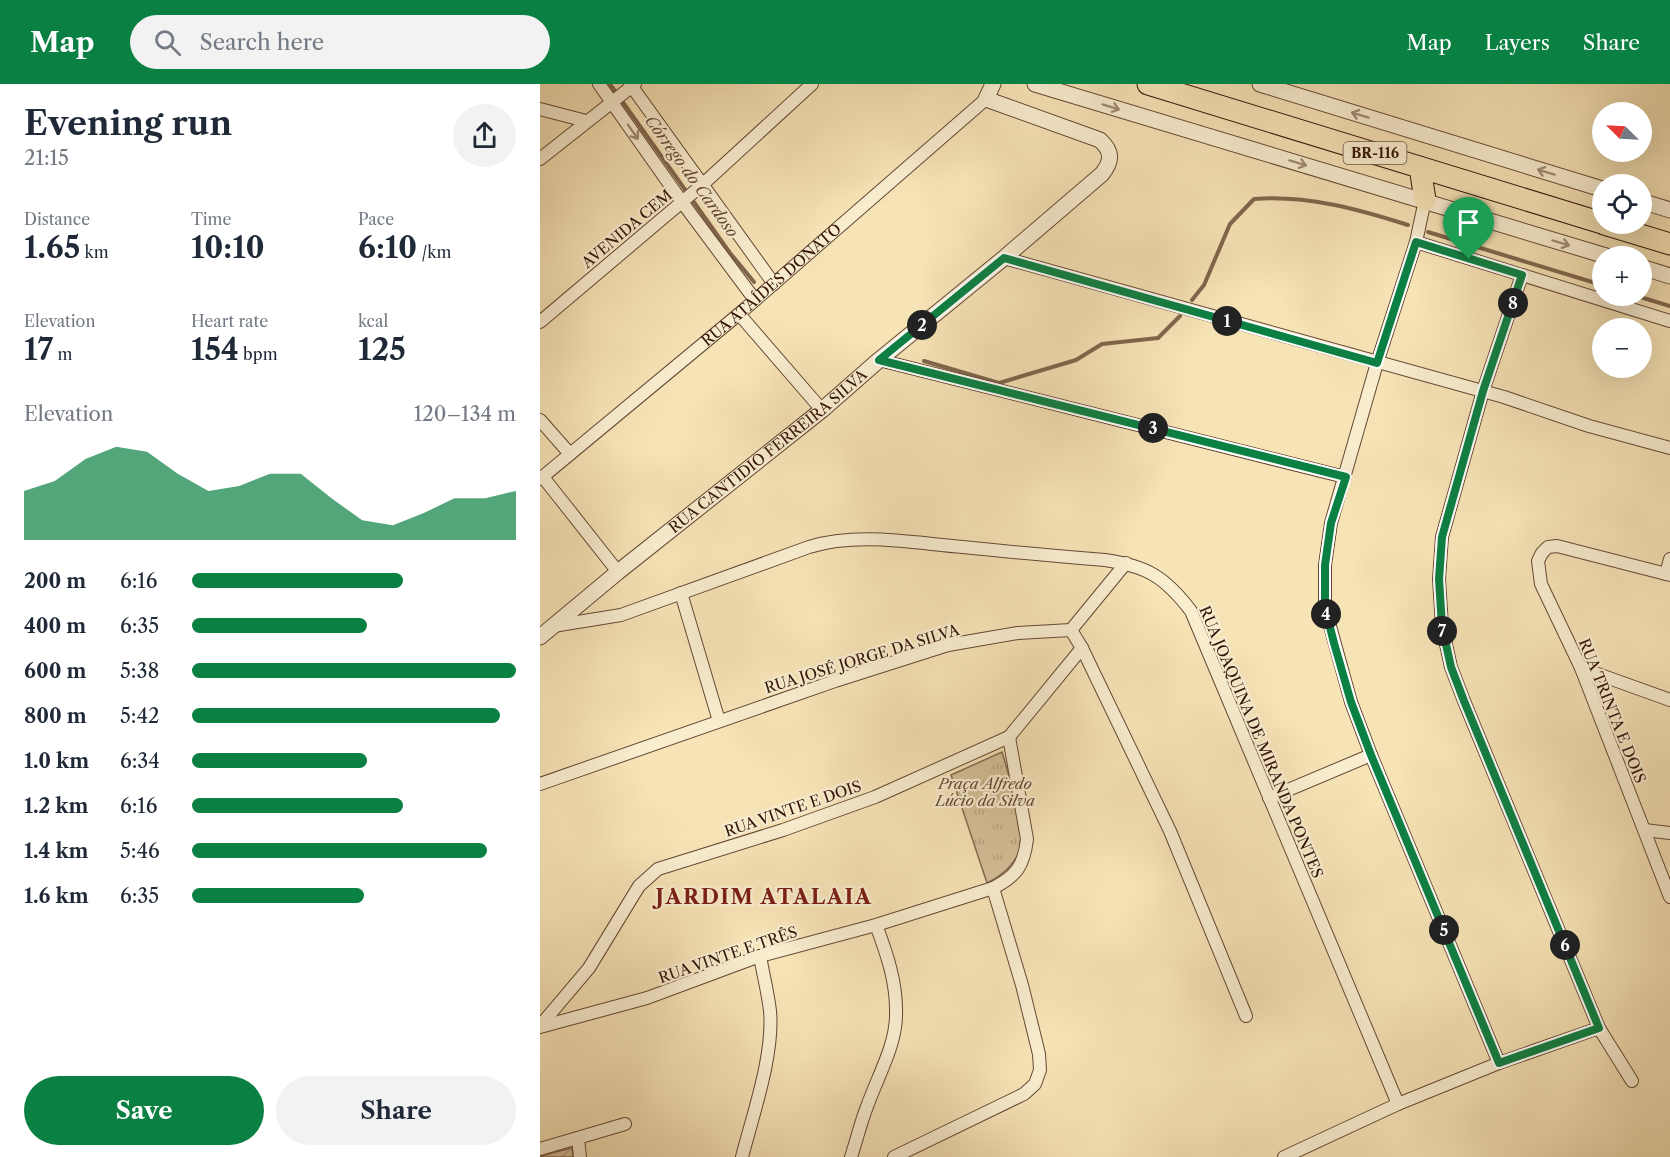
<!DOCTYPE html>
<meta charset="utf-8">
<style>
:root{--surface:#fff;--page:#f2f2f3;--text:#1f2937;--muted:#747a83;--accent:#0b8043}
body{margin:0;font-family:"Libre Caslon Text",serif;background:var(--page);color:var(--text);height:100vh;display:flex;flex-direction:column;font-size:22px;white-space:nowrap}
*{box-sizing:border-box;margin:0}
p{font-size:20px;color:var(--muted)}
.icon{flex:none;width:33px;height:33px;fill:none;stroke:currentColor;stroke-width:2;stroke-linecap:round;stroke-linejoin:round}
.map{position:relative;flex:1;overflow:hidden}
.details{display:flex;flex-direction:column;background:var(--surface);width:540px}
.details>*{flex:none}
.needle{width:39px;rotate:294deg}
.fabs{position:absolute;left:1052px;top:18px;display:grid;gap:12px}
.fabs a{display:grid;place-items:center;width:60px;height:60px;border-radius:50%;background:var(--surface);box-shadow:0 6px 24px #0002;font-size:30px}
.pin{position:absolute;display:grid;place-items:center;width:51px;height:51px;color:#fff;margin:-62px -26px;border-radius:50% 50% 50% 0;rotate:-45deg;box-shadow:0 0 6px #0007}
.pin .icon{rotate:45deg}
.km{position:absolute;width:30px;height:30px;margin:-15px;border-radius:50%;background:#222;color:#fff;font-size:16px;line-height:30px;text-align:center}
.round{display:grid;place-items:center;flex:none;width:63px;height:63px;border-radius:32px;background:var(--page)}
.overview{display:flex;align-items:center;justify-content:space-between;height:102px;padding:0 24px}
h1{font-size:33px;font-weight:700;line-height:45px}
.figures{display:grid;grid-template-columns:repeat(3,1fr);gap:9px;height:102px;padding:6px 24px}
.figures div{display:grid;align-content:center}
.figures b{font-size:30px;font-weight:700}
.figures small{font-size:16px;font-weight:400}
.figures p{font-size:16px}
.chart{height:168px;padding:12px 24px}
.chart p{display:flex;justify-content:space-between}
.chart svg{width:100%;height:108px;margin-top:6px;fill:var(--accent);opacity:.7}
.primary-button{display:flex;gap:12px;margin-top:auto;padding:12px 24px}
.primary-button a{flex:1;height:69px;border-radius:36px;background:var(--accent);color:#fff;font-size:24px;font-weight:700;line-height:69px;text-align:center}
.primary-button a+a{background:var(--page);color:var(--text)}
ul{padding:0 24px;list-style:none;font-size:20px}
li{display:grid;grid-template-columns:96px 72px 1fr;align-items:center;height:45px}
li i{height:15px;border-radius:8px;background:var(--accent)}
header{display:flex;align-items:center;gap:36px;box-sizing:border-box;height:84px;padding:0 30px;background:var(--accent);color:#fff}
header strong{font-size:28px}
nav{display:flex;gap:33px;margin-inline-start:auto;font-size:21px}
.search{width:420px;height:54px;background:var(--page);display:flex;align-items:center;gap:15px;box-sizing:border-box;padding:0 21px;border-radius:33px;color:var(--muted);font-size:22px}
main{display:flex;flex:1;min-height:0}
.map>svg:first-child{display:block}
.park{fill:url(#park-tufts);stroke:#846a50;stroke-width:1.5}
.garden{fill:url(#garden-furrows);stroke:#846a50;stroke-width:1.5}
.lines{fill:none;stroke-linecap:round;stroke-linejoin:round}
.stream{stroke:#81664d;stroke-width:4}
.minor-casing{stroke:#644834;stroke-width:14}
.tertiary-casing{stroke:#644834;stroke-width:17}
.trunk-casing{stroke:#341408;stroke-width:23}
.minor{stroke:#f9edd0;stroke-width:12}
.tertiary{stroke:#f9edd0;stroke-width:15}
.trunk{stroke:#f6e3b6;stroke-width:21}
.oneway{stroke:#a08b76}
.route-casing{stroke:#fff;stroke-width:12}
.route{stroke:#0b8043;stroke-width:8}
.labels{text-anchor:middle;stroke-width:4.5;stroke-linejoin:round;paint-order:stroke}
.shield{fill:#f9edd0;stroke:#6f5544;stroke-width:1.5}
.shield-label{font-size:14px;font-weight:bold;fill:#341408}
.street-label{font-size:15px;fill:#341408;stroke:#f9edd0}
.park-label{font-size:15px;font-style:italic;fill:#644833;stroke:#f9edd0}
.water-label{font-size:16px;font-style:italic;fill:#674b36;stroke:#f9edd0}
.district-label{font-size:21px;font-weight:bold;letter-spacing:1.5px;fill:#7a1f14;stroke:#f9edd0}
</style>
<header>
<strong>Map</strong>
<div class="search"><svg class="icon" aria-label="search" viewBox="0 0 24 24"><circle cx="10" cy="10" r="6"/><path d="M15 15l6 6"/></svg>Search here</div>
<nav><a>Map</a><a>Layers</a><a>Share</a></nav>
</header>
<main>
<section class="details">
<div class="overview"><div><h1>Evening run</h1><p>21:15</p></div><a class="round"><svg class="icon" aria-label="share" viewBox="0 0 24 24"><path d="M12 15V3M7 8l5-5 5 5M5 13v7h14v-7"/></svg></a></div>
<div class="figures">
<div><p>Distance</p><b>1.65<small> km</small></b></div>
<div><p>Time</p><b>10:10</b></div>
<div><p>Pace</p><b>6:10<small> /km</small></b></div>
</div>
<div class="figures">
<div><p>Elevation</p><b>17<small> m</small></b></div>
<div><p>Heart rate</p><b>154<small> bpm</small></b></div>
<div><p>kcal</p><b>125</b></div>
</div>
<div class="chart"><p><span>Elevation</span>120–134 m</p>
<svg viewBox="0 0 160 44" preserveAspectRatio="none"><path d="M0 44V24L10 20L20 11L30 6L40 8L50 17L60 24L70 22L80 17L90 17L100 27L110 36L120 38L130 33L140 27L150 27L160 24V44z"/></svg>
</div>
<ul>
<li><b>200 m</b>6:16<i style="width:65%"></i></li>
<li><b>400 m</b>6:35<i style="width:54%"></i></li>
<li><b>600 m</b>5:38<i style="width:100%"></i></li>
<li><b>800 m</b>5:42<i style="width:95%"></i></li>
<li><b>1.0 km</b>6:34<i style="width:54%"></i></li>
<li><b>1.2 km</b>6:16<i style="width:65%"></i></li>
<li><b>1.4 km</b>5:46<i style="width:91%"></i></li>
<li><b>1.6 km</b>6:35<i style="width:53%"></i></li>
</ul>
<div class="primary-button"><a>Save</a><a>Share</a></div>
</section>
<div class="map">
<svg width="1130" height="1073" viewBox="0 0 1130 1073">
<defs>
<pattern id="park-tufts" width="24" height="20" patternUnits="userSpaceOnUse" patternTransform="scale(1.5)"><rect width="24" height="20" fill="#d5c098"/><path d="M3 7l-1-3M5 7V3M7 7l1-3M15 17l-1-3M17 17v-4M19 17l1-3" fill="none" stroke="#b7a482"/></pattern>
<pattern id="garden-furrows" width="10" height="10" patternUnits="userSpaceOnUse" patternTransform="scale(1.5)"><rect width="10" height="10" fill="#d5c098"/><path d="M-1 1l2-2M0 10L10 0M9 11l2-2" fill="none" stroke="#b7a482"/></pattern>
</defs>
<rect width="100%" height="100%" fill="#f6e3b6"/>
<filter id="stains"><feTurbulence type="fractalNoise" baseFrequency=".00333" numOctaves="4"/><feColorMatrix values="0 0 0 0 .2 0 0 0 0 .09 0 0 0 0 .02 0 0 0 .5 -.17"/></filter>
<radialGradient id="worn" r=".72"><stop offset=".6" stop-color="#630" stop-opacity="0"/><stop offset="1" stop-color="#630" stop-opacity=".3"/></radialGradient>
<path class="park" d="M 462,668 C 468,688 485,743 481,762 C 476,780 463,791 447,799 L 411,691 Z"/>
<path class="garden" d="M 32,1064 L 33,1073 L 0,1073 L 0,1072 Z"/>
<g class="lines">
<path class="stream" d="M 70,0 L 190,169 L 214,198
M 888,148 L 1062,201
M 1097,212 L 1130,222
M 652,216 L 664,201 L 690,140 L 714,115 C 767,111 818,125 868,141
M 384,277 L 459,299 L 536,276 L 562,260 L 618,254 L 640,232"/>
<g class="minor-casing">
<g id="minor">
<path d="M 59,0 L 142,118 L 215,216"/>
<path d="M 90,0 L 234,200"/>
<path d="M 0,25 L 46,37"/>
<path d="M 0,75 L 95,0"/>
<path d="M 885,116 L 876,158 L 837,279 L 791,439 L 785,481 L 785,524 L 811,618 L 831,671 L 959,979"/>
<path d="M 876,158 L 1130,237"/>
<path d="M 464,174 L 964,313 L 1049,342 L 1130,364"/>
<path d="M 982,191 L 943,307 L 902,453 L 899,495 L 902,542 L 911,583 L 924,617 L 1059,944 L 1092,997"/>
<path d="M 199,230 L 282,326"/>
<path d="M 0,238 L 162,101 L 272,0"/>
<path d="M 339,276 L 805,393"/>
<path d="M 0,336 L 30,370"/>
<path d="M 3,393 L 78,488"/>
<path id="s1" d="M 0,395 L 199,230 L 446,15"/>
<path d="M 1126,490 L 1130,475"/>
<path d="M 1130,491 L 1017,462 L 1008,463 L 1002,469 L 998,477 L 1001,500 L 1041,584 L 1130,813"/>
<path d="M 141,509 L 179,637"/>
<path d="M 13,542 L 81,531 L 269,463 C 318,448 373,459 423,463 C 470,468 517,472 565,476 C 607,482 625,493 651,527 L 858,1020"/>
<path d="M 531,546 L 586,479"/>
<path d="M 1041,584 L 1130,616"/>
<path d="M 0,700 L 295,597 L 408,561 L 478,549 L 531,546 L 542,564 L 630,747 L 706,932"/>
<path d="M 729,714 L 831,671"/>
<path d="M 1105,746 L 1130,749"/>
<path d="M 0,942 L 49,884 L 99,802 L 118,785 L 243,746 L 335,713 L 469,653 L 542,564"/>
<path d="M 0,943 L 107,914 L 220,872 L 336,841 L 453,804 C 477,792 484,781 487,755 L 469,653"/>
<path d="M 38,1054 L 40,1073"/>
<path d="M 0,1065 L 85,1040"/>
<path d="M 202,1073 C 213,1030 234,971 230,927 C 228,909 223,890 220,872"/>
<path d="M 311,1073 C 317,1055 321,1037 328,1020 C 338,992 356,961 356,931 C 357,899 347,870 336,841"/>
<path d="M 354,1073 L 484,1010 L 495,1000 L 500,986 L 499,970 L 482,901 L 453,804"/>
<path d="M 744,1073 L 858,1020 L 959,979 L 1059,944"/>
</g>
</g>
<g class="tertiary-casing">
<g id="tertiary">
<path d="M 495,0 L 1066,172"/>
<path d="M 720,0 L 1062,105"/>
<path d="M 1101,117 L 1130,126"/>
<path d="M 1101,183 L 1130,192"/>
<path id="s2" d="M 0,553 L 78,488 L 282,326 L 339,276 L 464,174 L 562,90 C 572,77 573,68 560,56 L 446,15 L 453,0"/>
</g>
</g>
<g class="trunk-casing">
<path id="trunk" d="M 608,0 L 1062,139
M 880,83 L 885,116
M 1064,140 L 1130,160"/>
</g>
<use href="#minor" class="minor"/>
<use href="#tertiary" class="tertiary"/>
<use href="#trunk" class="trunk"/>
</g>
<defs><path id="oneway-shaft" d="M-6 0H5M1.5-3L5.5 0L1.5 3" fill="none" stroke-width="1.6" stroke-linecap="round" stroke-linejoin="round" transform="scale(1.5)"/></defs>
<g class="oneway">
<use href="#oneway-shaft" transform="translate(571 23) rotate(17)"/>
<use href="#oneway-shaft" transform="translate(820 31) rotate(-163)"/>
<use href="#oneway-shaft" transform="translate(93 48) rotate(55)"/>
<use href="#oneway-shaft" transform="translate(758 79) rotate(17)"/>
<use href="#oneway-shaft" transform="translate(1006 88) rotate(-163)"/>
<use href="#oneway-shaft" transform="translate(1021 159) rotate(17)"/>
</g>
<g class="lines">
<g class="route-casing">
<path id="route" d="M 876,158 L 982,191 L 943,307 L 902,453 L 899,495 L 902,542 L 911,583 L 924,617 L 1059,944 L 959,979 L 831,671 L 811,618 L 794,559 L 785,524 L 785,481 L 791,439 L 806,393 L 339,276 L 464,174 L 837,279 Z"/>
</g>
<use href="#route" class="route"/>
</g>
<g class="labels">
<rect class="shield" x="803.5" y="58" width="63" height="22" rx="4.5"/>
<g class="shield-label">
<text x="835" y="74">BR-116</text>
</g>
<g class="street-label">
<text transform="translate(87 145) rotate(-40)" y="5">AVENIDA CEM</text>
<text dy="5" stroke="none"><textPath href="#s1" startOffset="302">RUA ATAÍDES DONATO</textPath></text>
<text dy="5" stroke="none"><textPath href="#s2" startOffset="294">RUA CANTIDIO FERREIRA SILVA</textPath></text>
<text transform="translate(322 575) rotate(-17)" y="5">RUA JOSÉ JORGE DA SILVA</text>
<text transform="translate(1072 627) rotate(68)" y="5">RUA TRINTA E DOIS</text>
<text transform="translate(721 658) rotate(67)" y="5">RUA JOAQUINA DE MIRANDA PONTES</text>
<text transform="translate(253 725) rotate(-19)" y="5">RUA VINTE E DOIS</text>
<text transform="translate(188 871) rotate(-19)" y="5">RUA VINTE E TRÊS</text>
</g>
<g class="park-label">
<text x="445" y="705">Praça Alfredo<tspan x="445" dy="17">Lúcio da Silva</tspan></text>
</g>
<g class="water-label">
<text transform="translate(152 92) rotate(54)" y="6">Córrego do Cardoso</text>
</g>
<g class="district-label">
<text x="224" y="820">JARDIM ATALAIA</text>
</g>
</g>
<rect width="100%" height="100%" filter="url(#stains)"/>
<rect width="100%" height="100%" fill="url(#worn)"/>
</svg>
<div class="fabs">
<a><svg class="needle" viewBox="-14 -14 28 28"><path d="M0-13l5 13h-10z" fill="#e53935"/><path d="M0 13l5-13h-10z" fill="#747a83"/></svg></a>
<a><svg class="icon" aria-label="locate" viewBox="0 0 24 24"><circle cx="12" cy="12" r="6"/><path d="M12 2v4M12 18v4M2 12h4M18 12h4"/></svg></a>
<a>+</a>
<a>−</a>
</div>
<div class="pin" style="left:929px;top:175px;background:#1e9e55"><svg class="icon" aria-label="arrive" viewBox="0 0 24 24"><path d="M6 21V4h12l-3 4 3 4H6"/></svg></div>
<b class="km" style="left:687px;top:237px">1</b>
<b class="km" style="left:382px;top:241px">2</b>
<b class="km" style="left:613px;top:344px">3</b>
<b class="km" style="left:786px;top:530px">4</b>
<b class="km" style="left:904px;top:846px">5</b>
<b class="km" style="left:1025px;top:861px">6</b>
<b class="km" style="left:902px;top:547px">7</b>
<b class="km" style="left:973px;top:219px">8</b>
</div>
</main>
